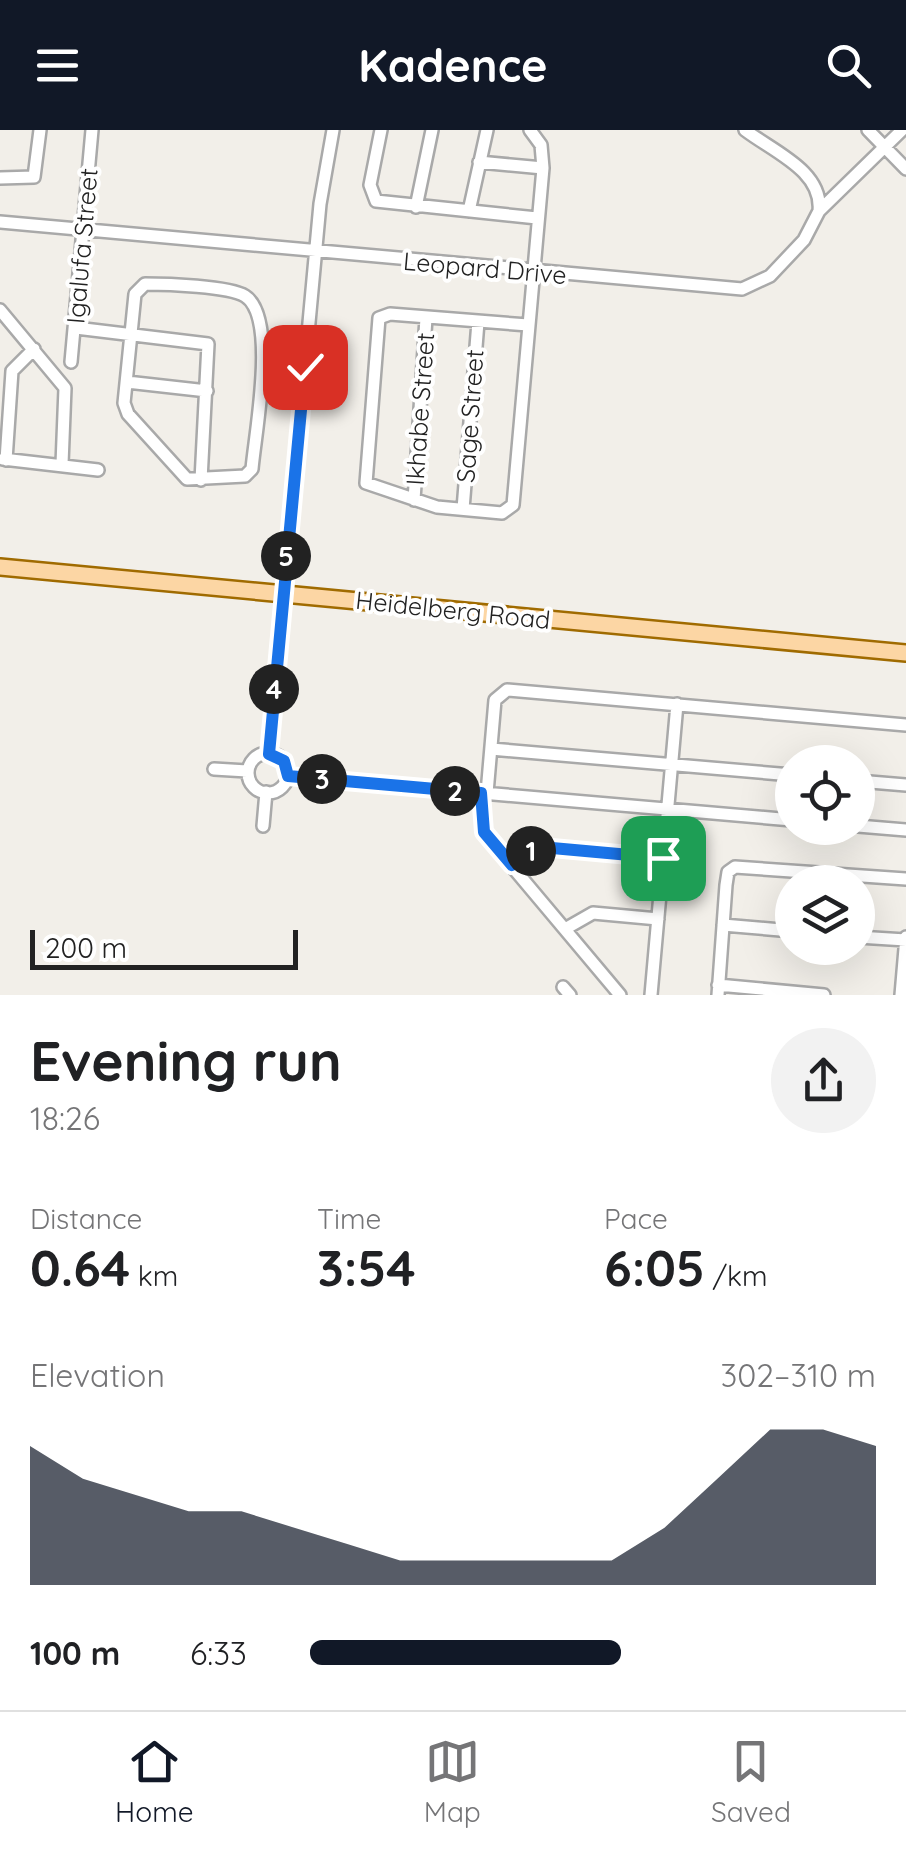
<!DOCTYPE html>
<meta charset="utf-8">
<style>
:root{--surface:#fff;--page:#f2f2f2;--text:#202124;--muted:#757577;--line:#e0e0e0;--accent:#111827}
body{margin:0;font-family:Quicksand,sans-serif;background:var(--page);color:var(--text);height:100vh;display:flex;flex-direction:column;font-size:38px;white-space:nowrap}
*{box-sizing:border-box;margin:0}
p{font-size:32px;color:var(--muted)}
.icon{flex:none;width:55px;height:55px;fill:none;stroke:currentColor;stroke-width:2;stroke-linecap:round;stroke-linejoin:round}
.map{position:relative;height:865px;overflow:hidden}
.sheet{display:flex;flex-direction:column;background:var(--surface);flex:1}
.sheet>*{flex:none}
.fabs{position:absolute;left:775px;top:615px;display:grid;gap:20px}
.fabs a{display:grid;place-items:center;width:100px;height:100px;border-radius:50%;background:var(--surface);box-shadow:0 10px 40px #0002;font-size:50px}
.scale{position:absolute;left:30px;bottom:25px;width:268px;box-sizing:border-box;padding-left:10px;border:5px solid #222;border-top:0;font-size:28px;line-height:35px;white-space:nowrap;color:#222;-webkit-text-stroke:8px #fff;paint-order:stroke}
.pin{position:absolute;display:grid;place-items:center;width:85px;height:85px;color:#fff;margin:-42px;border-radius:20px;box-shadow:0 5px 15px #0006}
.km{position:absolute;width:50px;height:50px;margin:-25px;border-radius:50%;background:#222;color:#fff;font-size:28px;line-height:50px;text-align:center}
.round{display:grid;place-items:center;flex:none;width:105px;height:105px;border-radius:52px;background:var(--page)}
.overview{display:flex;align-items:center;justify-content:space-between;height:170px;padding:0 30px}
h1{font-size:55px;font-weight:700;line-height:75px}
.stats{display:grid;grid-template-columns:repeat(3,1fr);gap:15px;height:170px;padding:10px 30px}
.stats div{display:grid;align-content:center}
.stats b{font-size:50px;font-weight:700}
.stats small{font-size:28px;font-weight:400}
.stats p{font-size:28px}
.chart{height:280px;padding:20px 30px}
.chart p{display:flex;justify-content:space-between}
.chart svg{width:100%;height:180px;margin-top:10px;fill:var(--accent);opacity:.7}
ul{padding:0 30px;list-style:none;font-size:32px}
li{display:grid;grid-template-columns:160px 120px 1fr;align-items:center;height:75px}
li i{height:25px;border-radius:12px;background:var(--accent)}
header{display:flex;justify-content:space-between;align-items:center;height:130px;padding:0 30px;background:var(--accent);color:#fff;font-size:45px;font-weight:700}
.dock{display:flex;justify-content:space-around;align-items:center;height:140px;border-top:2px solid var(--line);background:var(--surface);font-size:28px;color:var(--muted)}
.dock a{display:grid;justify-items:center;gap:5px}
.dock .on{color:var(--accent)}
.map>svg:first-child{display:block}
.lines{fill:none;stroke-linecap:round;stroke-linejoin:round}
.minor-casing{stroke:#a9a9a9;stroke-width:16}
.major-casing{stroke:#a06b00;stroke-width:20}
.minor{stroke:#fff;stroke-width:11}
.major{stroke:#fcd6a4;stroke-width:15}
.route-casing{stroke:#fff;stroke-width:20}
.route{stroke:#1a73e8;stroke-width:12}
.labels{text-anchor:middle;stroke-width:8;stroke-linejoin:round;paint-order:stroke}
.street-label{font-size:25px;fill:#222;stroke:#fff}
</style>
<header><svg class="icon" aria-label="menu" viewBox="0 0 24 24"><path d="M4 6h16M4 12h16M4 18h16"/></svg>Kadence<svg class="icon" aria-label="search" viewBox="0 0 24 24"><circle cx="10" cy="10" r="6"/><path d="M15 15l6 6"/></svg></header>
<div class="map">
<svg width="906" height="865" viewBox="0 0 906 865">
<rect width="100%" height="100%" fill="#f2efe9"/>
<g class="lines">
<g class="minor-casing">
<path id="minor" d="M 381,0 L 370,55 L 376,71 L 537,88
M 745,0 C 774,22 823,41 819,81
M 868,0 L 906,39
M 479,32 L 543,38
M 0,48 L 34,47 L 40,0
M 416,77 L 432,0
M 469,81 L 487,0
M 0,92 L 742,159 L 770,146 L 804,110 L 819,81 L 902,0
M 145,154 C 166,154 229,156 245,166 C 278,187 255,303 252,339 L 245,346 L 187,349 L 128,284 L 124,273 L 135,164 Z
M 0,180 L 65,258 L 62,334
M 528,195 L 390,184 L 379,188 L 366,353 L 437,377 L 502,383 L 513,375 L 543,38 L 541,15 L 530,0
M 76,198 L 208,214 L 201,350
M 71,232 L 92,0
M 127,252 L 207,261
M 3,329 L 98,340
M 6,330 L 12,241 L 34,219
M 414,370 L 426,188
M 463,379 L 478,192
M 491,619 L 792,645
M248 643a20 20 0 1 1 40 0a20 20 0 1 1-40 0Z
M 269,624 L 320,74 L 333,0
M 214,639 L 247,641
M 288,646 L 792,690
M 858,651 L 906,655
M 481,663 L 484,703 L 620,865
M 487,663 L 495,570 L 507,560 L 906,595
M 263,696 L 266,662
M 858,696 L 906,700
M 512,735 L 541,717 L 663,728
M 723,795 L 792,801
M 565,799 L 593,783 L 658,789
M 858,807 L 906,810
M 718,855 L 824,865
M 563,857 L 570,865
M 651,865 L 677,574
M 718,865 L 726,755 L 728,742 L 735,737 L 906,749
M 901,865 L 906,807"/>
</g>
<g class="major-casing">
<path id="major" d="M 0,437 L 906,523"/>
</g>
<use href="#minor" class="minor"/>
<use href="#major" class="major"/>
</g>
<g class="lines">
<g class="route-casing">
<path id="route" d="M 305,237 L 269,624 L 284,631 L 288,646 L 481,663 L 484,702 L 512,735 L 541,717 L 663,728"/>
</g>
<use href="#route" class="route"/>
</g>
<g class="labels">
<g class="street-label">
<text transform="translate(82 116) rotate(-85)" y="9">Igalufa Street</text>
<text transform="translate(485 138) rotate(5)" y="9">Leopard Drive</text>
<text transform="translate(420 279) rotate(-86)" y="9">Ikhabe Street</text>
<text transform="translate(470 286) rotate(-86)" y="9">Sage Street</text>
<text transform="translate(453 480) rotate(6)" y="9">Heidelberg Road</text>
</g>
</g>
</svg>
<div class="fabs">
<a><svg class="icon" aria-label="locate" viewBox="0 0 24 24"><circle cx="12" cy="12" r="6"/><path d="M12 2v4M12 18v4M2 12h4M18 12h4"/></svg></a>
<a><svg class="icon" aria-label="layers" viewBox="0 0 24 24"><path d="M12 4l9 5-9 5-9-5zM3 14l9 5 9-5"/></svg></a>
</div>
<div class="scale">200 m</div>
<div class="pin" style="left:663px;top:728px;background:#1e9e55"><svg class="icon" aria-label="arrive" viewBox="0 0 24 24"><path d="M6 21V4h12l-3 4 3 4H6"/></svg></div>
<div class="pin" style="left:305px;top:237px;background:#d93025"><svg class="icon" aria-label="check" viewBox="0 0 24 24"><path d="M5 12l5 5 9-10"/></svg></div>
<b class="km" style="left:531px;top:721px">1</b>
<b class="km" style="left:455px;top:661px">2</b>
<b class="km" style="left:322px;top:649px">3</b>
<b class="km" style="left:274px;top:559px">4</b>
<b class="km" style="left:286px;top:426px">5</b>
</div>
<section class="sheet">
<div class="overview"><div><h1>Evening run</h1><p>18:26</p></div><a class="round"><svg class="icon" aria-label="share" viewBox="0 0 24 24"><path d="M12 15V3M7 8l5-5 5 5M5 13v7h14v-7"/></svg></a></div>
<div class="stats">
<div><p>Distance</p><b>0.64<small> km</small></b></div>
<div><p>Time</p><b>3:54</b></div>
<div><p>Pace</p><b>6:05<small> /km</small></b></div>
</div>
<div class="chart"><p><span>Elevation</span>302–310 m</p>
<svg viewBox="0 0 160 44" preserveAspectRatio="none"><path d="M0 44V10L10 18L20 22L30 26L40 26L50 30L60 34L70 38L80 38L90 38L100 38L110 38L120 30L130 18L140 6L150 6L160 10V44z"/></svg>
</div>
<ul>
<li><b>100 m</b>6:33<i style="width:55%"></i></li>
</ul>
</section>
<nav class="dock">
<a class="on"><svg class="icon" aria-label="home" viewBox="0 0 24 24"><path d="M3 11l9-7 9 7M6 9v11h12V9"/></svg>Home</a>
<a><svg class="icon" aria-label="map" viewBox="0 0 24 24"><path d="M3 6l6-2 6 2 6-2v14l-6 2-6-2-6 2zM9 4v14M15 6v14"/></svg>Map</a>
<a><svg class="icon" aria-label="saved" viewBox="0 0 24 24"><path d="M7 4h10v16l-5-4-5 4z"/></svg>Saved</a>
</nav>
